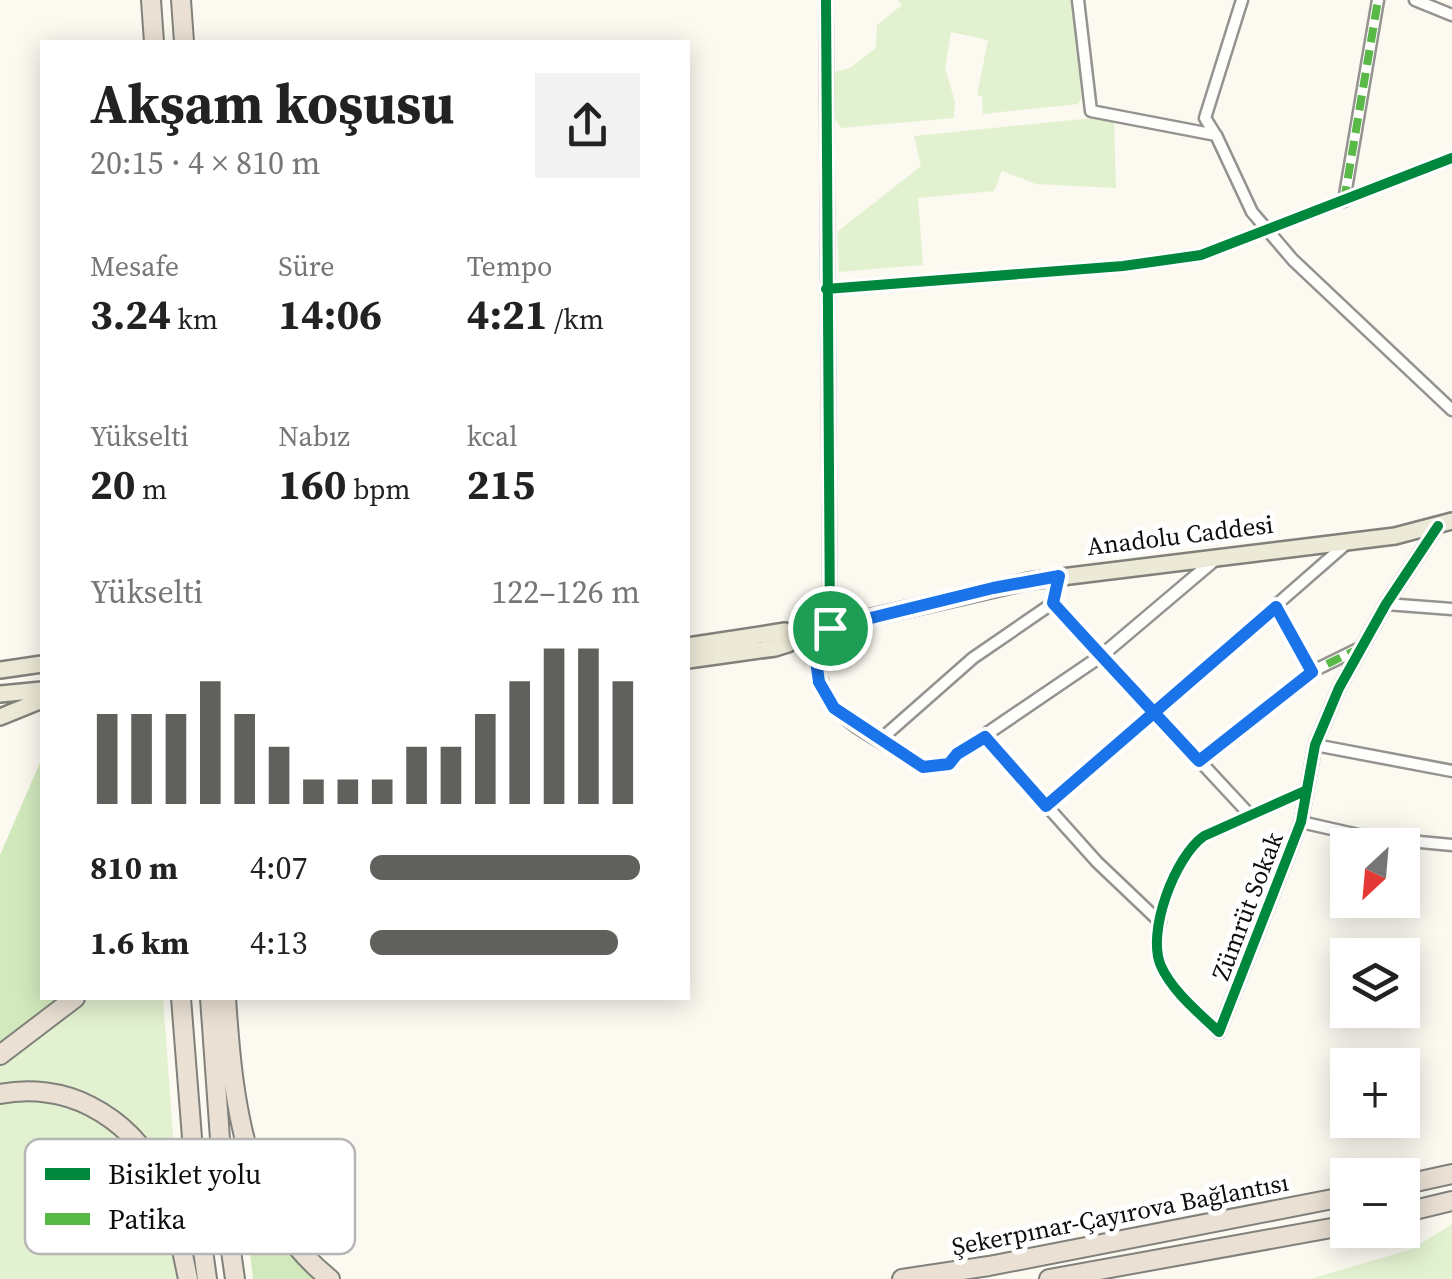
<!DOCTYPE html>
<html lang="tr">
<meta charset="utf-8">
<style>
:root{--surface:#fff;--page:#f2f2f2;--text:#222;--muted:#767676;--accent:#60605c}
body{margin:0;font-family:"Source Serif 4",serif;background:var(--page);color:var(--text);height:100vh;display:flex;flex-direction:column;font-size:38px;white-space:nowrap}
*{box-sizing:border-box;margin:0}
p{font-size:32px;color:var(--muted)}
.icon{flex:none;width:55px;height:55px;fill:none;stroke:currentColor;stroke-width:2;stroke-linecap:round;stroke-linejoin:round}
.map{position:relative;flex:1;overflow:hidden}
.sheet{position:absolute;left:40px;top:40px;width:650px;height:960px;display:flex;flex-direction:column;background:var(--surface);border-radius:0px;box-shadow:0 5px 25px #0003}
.sheet>*{flex:none}
.needle{width:65px;rotate:206deg}
.controls{position:absolute;left:1330px;top:828px;display:grid;gap:20px}
.controls a{display:grid;place-items:center;width:90px;height:90px;border-radius:0px;background:var(--surface);box-shadow:0 5px 25px #0003;font-size:50px}
.pin{position:absolute;display:grid;place-items:center;width:85px;height:85px;color:#fff;margin:-42px;border:5px solid #fff;border-radius:50%;box-shadow:0 2px 10px #0007}
.round{display:grid;place-items:center;flex:none;width:105px;height:105px;border-radius:0px;background:var(--page)}
.headline{display:flex;align-items:center;justify-content:space-between;height:170px;padding:0 50px}
h1{font-size:55px;font-weight:700;line-height:75px}
.metrics{display:grid;grid-template-columns:repeat(3,1fr);gap:15px;height:170px;padding:10px 50px}
.metrics div{display:grid;align-content:center}
.metrics b{font-size:42px;font-weight:700}
.metrics small{font-size:28px;font-weight:400}
.metrics p{font-size:28px}
.chart{height:280px;padding:20px 50px}
.chart p{display:flex;justify-content:space-between}
.chart svg{width:100%;height:180px;margin-top:10px;stroke:var(--accent);stroke-width:6}
ul{padding:0 50px;list-style:none;font-size:32px}
li{display:grid;grid-template-columns:160px 120px 1fr;align-items:center;height:75px}
li i{height:25px;border-radius:12px;background:var(--accent)}
.map>svg:first-child{display:block}
.green{fill:#e2f1d0}
.forest{fill:#d2e9bd}
.lines{fill:none;stroke-linecap:round;stroke-linejoin:round}
.minor-casing{stroke:#94938f;stroke-width:15}
.tertiary-casing{stroke:#94938f;stroke-width:16}
.primary-casing{stroke:#81817c;stroke-width:20}
.motorway-casing{stroke:#81817c;stroke-width:22}
.minor{stroke:#fefefd;stroke-width:10}
.tertiary{stroke:#fefefd;stroke-width:11}
.primary{stroke:#ede9d7;stroke-width:15}
.motorway{stroke:#eae0d4;stroke-width:18}
.quiet{stroke:#58b947;stroke-width:8;stroke-dasharray:15 8;stroke-linecap:butt}
.cycleway-casing{stroke:#fff;stroke-width:16}
.cycleway{stroke:#00873e;stroke-width:10}
.route-casing{stroke:#fff;stroke-width:20}
.route{stroke:#1a73e8;stroke-width:12}
.labels{text-anchor:middle;stroke-width:10;stroke-linejoin:round;paint-order:stroke}
.street-label{font-size:25px;fill:#0d0d0d;stroke:#fff}
.key{fill:#fff;stroke:#b6b6b6;stroke-width:2.5}
.key-label{font-size:28px;fill:#0d0d0d}
</style>
<div class="map">
<svg width="1452" height="1279" viewBox="0 0 1452 1279">
<rect width="100%" height="100%" fill="#fbf9f0"/>
<path class="green" d="M 897,0 L 1072,0 L 1082,97 L 1078,104 L 983,114 L 982,96 L 977,95 L 988,40 L 951,32 L 945,68 L 955,102 L 954,118 L 841,128 L 835,119 L 834,72 L 850,68 L 876,48 L 877,25 L 902,5 Z
M 1093,118 L 1114,121 L 1116,188 L 1036,184 L 1002,171 L 994,191 L 918,198 L 923,265 L 839,272 L 837,232 L 921,166 L 914,136 Z
M 86,998 L 163,998 L 177,1191 C 166,1178 161,1158 149,1144 C 114,1098 56,1079 0,1086 L 0,1065 L 64,1020 Z
M 22,1101 C 129,1101 163,1188 177,1279 L 0,1279 L 0,1104 Z
M 1452,1224 L 1452,1279 L 1310,1279 L 1412,1249 Z"/>
<path class="forest" d="M 42,758 L 42,998 L 64,998 L 0,1046 L 0,855 Z
M 234,1153 L 238,1155 C 253,1203 278,1245 315,1279 L 253,1279 L 241,1177 Z"/>
<g class="lines">
<g class="minor-casing">
<path id="minor" d="M 1078,0 L 1091,111 L 1216,135 L 1252,212 L 1293,260 L 1452,410
M 1415,0 L 1452,15
M 1215,134 L 1205,118 L 1242,0
M 1344,201 L 1378,0
M 826,289 L 1123,266 L 1201,255 L 1452,158
M 1059,576 L 1053,603 L 1250,815
M 1386,604 L 1452,609
M 1276,607 L 1311,672
M 985,737 L 1097,862 L 1160,922
M 881,739 L 973,658 L 1053,603
M 1315,745 L 1452,771
M 1199,761 L 1311,672 L 1362,647
M 1046,806 L 1346,544
M 1301,822 L 1367,837 L 1452,845
M 1219,1032 C 1199,1013 1172,991 1161,966 C 1146,933 1175,856 1204,836 L 1307,790"/>
</g>
<g class="tertiary-casing">
<path id="tertiary" d="M 826,0 L 830,628
M 813,631 C 818,723 854,722 923,767 C 938,768 947,766 957,754 L 1101,656 L 1218,557
M 1219,1032 L 1301,822 L 1315,745 L 1339,688 L 1386,604 L 1438,526"/>
</g>
<g class="primary-casing">
<path id="primary" d="M 688,646 L 785,631 L 799,634 L 1029,581 L 1395,536 L 1452,521
M 688,660 L 775,648 L 788,644 L 799,634
M 0,670 L 42,664
M 0,694 L 42,690
M 0,717 L 42,700"/>
</g>
<g class="motorway-casing">
<path id="motorway" d="M 151,0 L 154,42
M 181,0 L 184,42
M 181,998 L 198,1214 L 207,1279
M 210,998 L 225,1209 L 235,1279
M 226,998 C 233,1101 243,1210 330,1279
M 0,1055 L 75,998
M 0,1094 C 30,1088 63,1092 90,1106 C 162,1143 173,1206 188,1279
M 1402,1185 L 1452,1174
M 1402,1213 L 1452,1201
M 902,1279 L 989,1266 L 1348,1196
M 1049,1279 L 1348,1225"/>
</g>
<use href="#minor" class="minor"/>
<use href="#tertiary" class="tertiary"/>
<use href="#primary" class="primary"/>
<use href="#motorway" class="motorway"/>
<path class="quiet" d="M 1344,201 L 1378,0
M 1276,607 L 1311,672
M 1199,761 L 1311,672 L 1358,649"/>
<g class="cycleway-casing">
<path id="cycleway" d="M 826,0 L 830,628
M 826,289 L 1123,266 L 1201,255 L 1452,158
M 1307,790 L 1204,836 C 1175,856 1146,933 1161,966 C 1172,991 1199,1013 1219,1032 L 1301,822 L 1315,745 L 1339,688 L 1386,604 L 1438,526"/>
</g>
<use href="#cycleway" class="cycleway"/>
</g>
<g class="lines">
<g class="route-casing">
<path id="route" d="M 830,628 L 812,631 L 819,682 L 834,708 L 923,767 L 949,764 L 957,754 L 985,737 L 1046,806 L 1276,607 L 1312,672 L 1199,761 C 1150,708 1101,656 1053,603 L 1059,576 L 993,588 L 830,628"/>
</g>
<use href="#route" class="route"/>
</g>
<g class="labels">
<g class="street-label">
<text transform="translate(1180 535) rotate(-7)" y="9">Anadolu Caddesi</text>
<text transform="translate(1247 906) rotate(-69)" y="9">Zümrüt Sokak</text>
<text transform="translate(1120 1214) rotate(-11)" y="9">Şekerpınar-Çayırova Bağlantısı</text>
</g>
</g>
<rect x="25" y="1139" width="330" height="115" rx="15" class="key"/>
<rect x="45" y="1168" width="45" height="12" fill="#00873e"/>
<rect x="45" y="1213" width="45" height="12" fill="#58b947"/>
<g class="key-label">
<text x="108" y="1184">Bisiklet yolu</text>
<text x="108" y="1229">Patika</text>
</g>
</svg>
<div class="controls">
<a><svg class="needle" viewBox="-14 -14 28 28"><path d="M0-13l5 13h-10z" fill="#e53935"/><path d="M0 13l5-13h-10z" fill="#767676"/></svg></a>
<a><svg class="icon" aria-label="layers" viewBox="0 0 24 24"><path d="M12 4l9 5-9 5-9-5zM3 14l9 5 9-5"/></svg></a>
<a>+</a>
<a>−</a>
</div>
<div class="pin" style="left:830px;top:628px;background:#1e9e55"><svg class="icon" aria-label="arrive" viewBox="0 0 24 24"><path d="M6 21V4h12l-3 4 3 4H6"/></svg></div>
<section class="sheet">
<div class="headline"><div><h1>Akşam koşusu</h1><p>20:15 · 4 × 810 m</p></div><a class="round"><svg class="icon" aria-label="share" viewBox="0 0 24 24"><path d="M12 15V3M7 8l5-5 5 5M5 13v7h14v-7"/></svg></a></div>
<div class="metrics">
<div><p>Mesafe</p><b>3.24<small> km</small></b></div>
<div><p>Süre</p><b>14:06</b></div>
<div><p>Tempo</p><b>4:21<small> /km</small></b></div>
</div>
<div class="metrics">
<div><p>Yükselti</p><b>20<small> m</small></b></div>
<div><p>Nabız</p><b>160<small> bpm</small></b></div>
<div><p>kcal</p><b>215</b></div>
</div>
<div class="chart"><p><span>Yükselti</span>122–126 m</p>
<svg viewBox="0 0 160 44" preserveAspectRatio="none"><path d="M5 44V22M15 44V22M25 44V22M35 44V14M45 44V22M55 44V30M65 44V38M75 44V38M85 44V38M95 44V30M105 44V30M115 44V22M125 44V14M135 44V6M145 44V6M155 44V14"/></svg>
</div>
<ul>
<li><b>810 m</b>4:07<i style="width:100%"></i></li>
<li><b>1.6 km</b>4:13<i style="width:92%"></i></li>
</ul>
</section>
</div>
